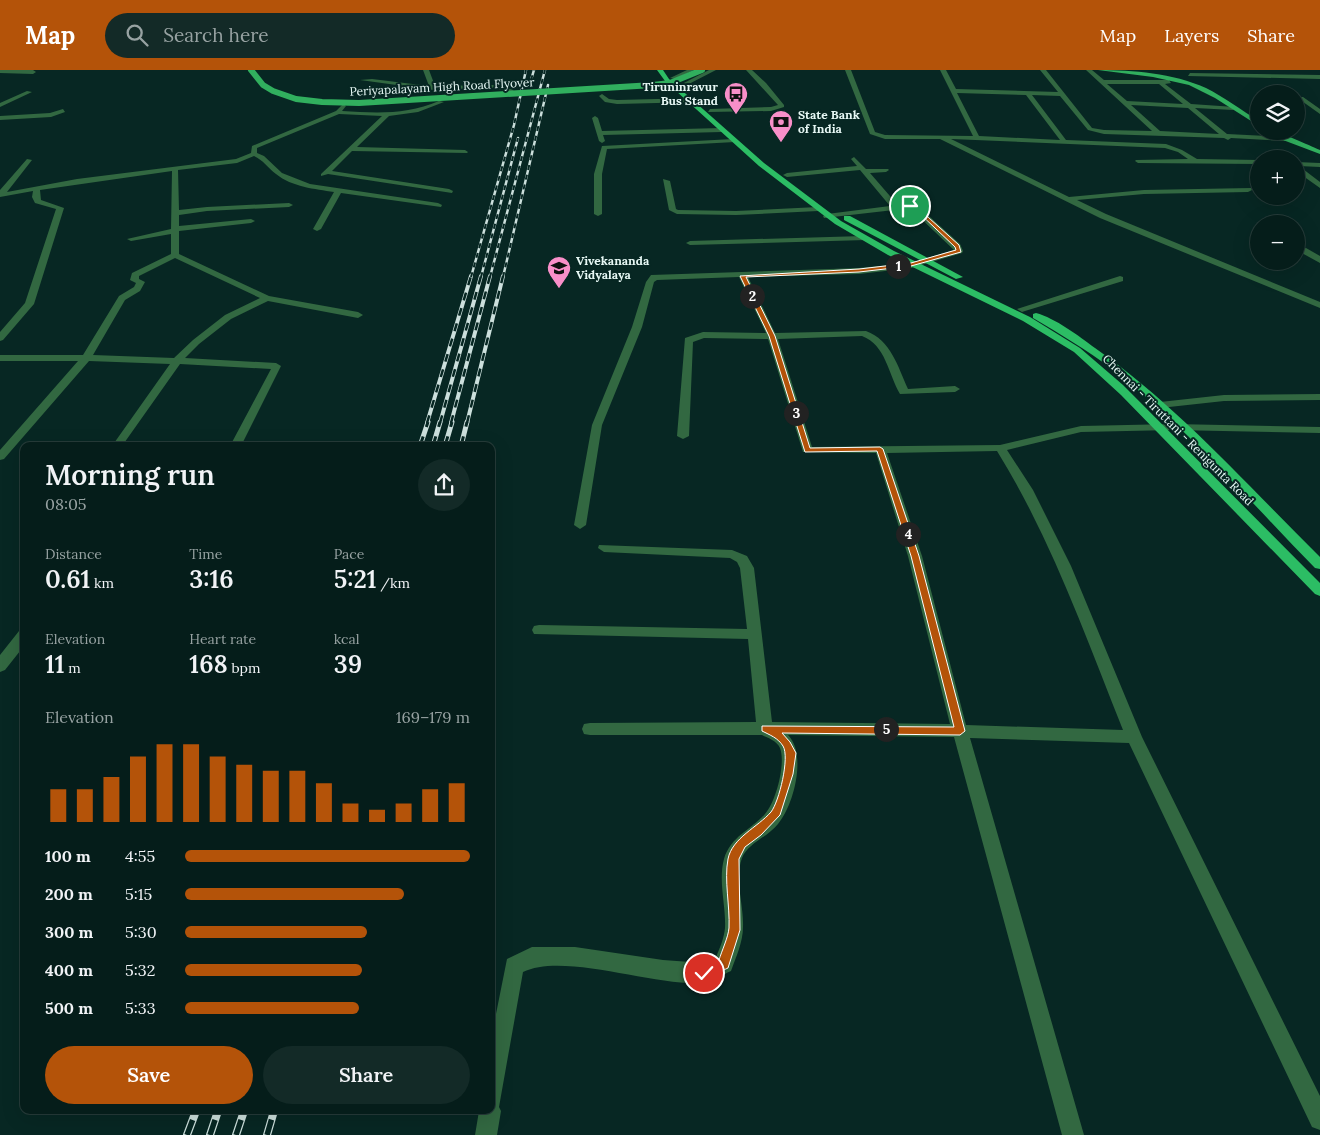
<!DOCTYPE html>
<meta charset="utf-8">
<style>
:root{--surface:#051d1a;--page:#132a27;--text:#f1f3f6;--muted:#97a2a2;--line:#263b39;--accent:#b45309}
body{margin:0;font-family:Lora,serif;background:var(--page);color:var(--text);height:100vh;display:flex;flex-direction:column;font-size:19px;white-space:nowrap}
*{box-sizing:border-box;margin:0}
p{font-size:16px;color:var(--muted)}
.icon{flex:none;width:28px;height:28px;fill:none;stroke:currentColor;stroke-width:2;stroke-linecap:round;stroke-linejoin:round}
.map{position:relative;flex:1;overflow:hidden}
.panel{position:absolute;left:20px;top:372px;width:475px;height:672px;display:flex;flex-direction:column;background:var(--surface);border-radius:10px;box-shadow:0 5px 20px #0002,0 0 0 1px var(--line)}
.panel>*{flex:none}
.controls{position:absolute;left:1250px;top:15px;display:grid;gap:10px}
.controls a{display:grid;place-items:center;width:55px;height:55px;border-radius:50%;background:var(--surface);box-shadow:0 5px 20px #0002,0 0 0 1px var(--line);font-size:25px}
.pin{position:absolute;display:grid;place-items:center;width:42px;height:42px;color:#fff;margin:-21px;border:2px solid #fff;border-radius:50%;box-shadow:0 1px 5px #0007}
.km{position:absolute;width:25px;height:25px;margin:-12px;border-radius:50%;background:#222;color:#fff;font-size:14px;line-height:25px;text-align:center}
.round{display:grid;place-items:center;flex:none;width:52px;height:52px;border-radius:26px;background:var(--page)}
.headline{display:flex;align-items:center;justify-content:space-between;height:85px;padding:0 25px}
h1{font-size:28px;font-weight:600;line-height:38px}
.figures{display:grid;grid-template-columns:repeat(3,1fr);gap:8px;height:85px;padding:5px 25px}
.figures div{display:grid;align-content:center}
.figures b{font-size:25px;font-weight:600}
.figures small{font-size:14px;font-weight:400}
.figures p{font-size:14px}
.chart{height:140px;padding:10px 25px}
.chart p{display:flex;justify-content:space-between}
.chart svg{width:100%;height:90px;margin-top:5px;stroke:var(--accent);stroke-width:6}
.primary-button{display:flex;gap:10px;margin-top:auto;padding:10px 25px}
.primary-button a{flex:1;height:58px;border-radius:30px;background:var(--accent);color:#fff;font-size:20px;font-weight:600;line-height:58px;text-align:center}
.primary-button a+a{background:var(--page);color:var(--text)}
ul{padding:0 25px;list-style:none;font-size:16px}
li{display:grid;grid-template-columns:80px 60px 1fr;align-items:center;height:38px}
li i{height:12px;border-radius:6px;background:var(--accent)}
header{display:flex;align-items:center;gap:30px;box-sizing:border-box;height:70px;padding:0 25px;background:var(--accent);color:#fff}
header strong{font-size:24px}
nav{display:flex;gap:28px;margin-inline-start:auto;font-size:18px}
.search{width:350px;height:45px;background:var(--page);display:flex;align-items:center;gap:12px;box-sizing:border-box;padding:0 18px;border-radius:28px;color:var(--muted);font-size:19px}
.map>svg:first-child{display:block}
.lines{fill:none;stroke-linecap:round;stroke-linejoin:round}
.minor{fill:#326841;fill-rule:evenodd}
.tertiary{fill:#326841;fill-rule:evenodd}
.primary{fill:#31af5e;fill-rule:evenodd}
.trunk{fill:#2cbd64;fill-rule:evenodd}
.rail-far3-casing{stroke:#ccdfdc;stroke-width:2.5}
.rail-far2-casing{stroke:#ccdfdc;stroke-width:4}
.rail-far1-casing{stroke:#ccdfdc;stroke-width:5}
.rail-casing{stroke:#ccdfdc;stroke-width:8}
.rail-far3{stroke:#072723;stroke-width:2;stroke-dasharray:5;stroke-linecap:butt}
.rail-far2{stroke:#072723;stroke-width:2.5;stroke-dasharray:8;stroke-linecap:butt}
.rail-far1{stroke:#072723;stroke-width:3;stroke-dasharray:10;stroke-linecap:butt}
.rail{stroke:#072723;stroke-width:5.5;stroke-dasharray:16;stroke-linecap:butt}
.primary-bridge{stroke:#31af5e;stroke-width:6}
.route{fill:#b45309;stroke:#fff}
.labels{text-anchor:middle;stroke-width:4;stroke-linejoin:round;paint-order:stroke}
.far-street-label{font-size:12px;fill:#e7f8f5;stroke:#072723}
.far-poi-label{font-size:12px;font-weight:bold;fill:#e7f8f5;stroke:#072723;text-anchor:start}
</style>
<header>
<strong>Map</strong>
<div class="search"><svg class="icon" aria-label="search" viewBox="0 0 24 24"><circle cx="10" cy="10" r="6"/><path d="M15 15l6 6"/></svg>Search here</div>
<nav><a>Map</a><a>Layers</a><a>Share</a></nav>
</header>
<div class="map">
<svg width="1320" height="1065" viewBox="0 0 1320 1065">
<rect width="100%" height="100%" fill="#072723"/>
<g class="lines">
<path class="minor" d="M 0,0 L 33,0 L 36,2 L 33,4 L 0,3 Z
M 423,0 L 429,0 L 435,16 L 493,15 L 514,20 L 511,22 L 493,18 L 433,20 L 360,10 L 372,9 L 429,16 Z
M 746,0 L 752,0 L 766,13 L 784,35 L 784,37 L 771,41 L 708,42 L 710,39 L 771,37 L 778,35 Z
M 845,0 L 851,0 L 875,62 L 885,65 L 973,66 L 940,0 L 946,0 L 956,19 L 1058,22 L 1040,0 L 1046,0 L 1092,58 L 1104,60 L 1152,61 L 1086,0 L 1092,0 L 1104,10 L 1169,10 L 1171,13 L 1165,14 L 1191,34 L 1235,37 L 1233,40 L 1195,38 L 1227,64 L 1285,67 L 1288,69 L 1285,71 L 1231,68 L 1228,70 L 1224,68 L 1104,64 L 1088,60 L 1060,26 L 1032,25 L 1066,70 L 1166,74 L 1182,80 L 1197,89 L 1259,90 L 1259,94 L 1138,93 L 1135,91 L 1136,90 L 1188,89 L 1178,82 L 1165,78 L 951,69 L 1069,127 L 1144,120 L 1251,118 L 1252,120 L 1248,122 L 1144,124 L 1077,130 L 1106,144 L 1320,232 L 1320,238 L 1100,148 L 940,69 L 885,69 L 870,64 ZM 1107,14 L 1159,14 L 1183,34 L 1127,31 ZM 957,23 L 1026,25 L 1060,70 L 979,66 ZM 1131,35 L 1188,38 L 1219,64 L 1160,61 Z
M 1190,3 L 1320,5 L 1320,9 L 1188,6 Z
M 27,21 L 32,22 L 0,37 L 0,33 Z
M 602,24 L 609,29 L 617,30 L 697,28 L 700,30 L 697,32 L 617,34 L 605,32 L 599,26 Z
M 1299,27 L 1303,27 L 1320,39 L 1320,44 L 1299,29 Z
M 439,31 L 444,32 L 418,42 L 389,46 L 357,77 L 465,80 L 468,82 L 467,83 L 352,81 L 332,101 L 449,119 L 453,121 L 452,123 L 328,104 L 321,106 L 321,104 L 382,46 L 339,44 L 257,78 L 257,83 L 264,86 L 282,103 L 310,114 L 438,133 L 442,135 L 441,137 L 341,123 L 321,159 L 317,161 L 313,159 L 334,122 C 315,119 292,117 276,104 C 268,98 263,90 254,86 L 237,93 L 178,100 L 179,140 L 207,137 L 289,133 L 293,135 L 289,137 L 207,141 L 179,145 L 179,156 L 251,149 L 255,151 L 251,153 L 179,161 L 179,184 L 269,226 L 358,242 L 363,245 L 358,248 L 268,231 L 231,249 L 199,274 L 185,288 L 276,293 L 281,296 L 241,376 L 230,376 L 271,299 L 180,294 L 122,376 L 112,376 L 170,294 L 89,291 L 4,389 L 0,390 L 0,380 L 78,291 L 0,291 L 0,285 L 83,285 L 119,226 L 134,217 L 136,213 L 130,210 L 132,203 L 171,184 L 171,164 L 131,171 L 127,169 L 171,159 L 172,101 L 40,120 L 41,130 L 64,138 L 34,234 L 3,270 L 0,271 L 0,262 L 25,233 L 56,139 L 35,133 L 32,127 L 33,121 L 0,127 L 0,120 L 27,89 L 32,90 L 7,122 L 77,109 L 236,89 L 251,83 L 252,76 L 336,41 L 343,34 L 346,36 L 342,41 C 376,43 407,45 439,31 ZM 175,188 L 260,228 L 225,245 L 193,270 L 174,288 L 93,285 L 125,230 L 140,221 L 145,212 L 139,209 L 139,206 Z
M 63,39 L 65,42 L 51,47 L 0,50 L 0,46 L 50,43 Z
M 595,46 L 598,48 L 602,61 L 722,58 L 725,60 L 722,62 L 603,65 L 605,71 L 602,73 L 599,71 L 592,48 Z
M 733,69 L 735,70 L 735,72 L 607,79 L 602,104 L 602,144 L 598,146 L 594,144 L 594,104 L 602,76 Z
M 854,87 L 866,99 L 888,99 L 889,100 L 886,102 L 870,103 L 896,133 L 910,134 L 920,138 L 960,174 L 963,181 L 962,183 L 911,198 L 859,204 L 748,207 L 775,263 L 866,261 C 891,270 898,297 908,319 L 955,316 L 960,319 L 955,322 L 900,324 C 888,304 886,275 862,266 L 778,269 L 812,377 L 1000,375 L 1081,356 L 1173,354 L 1320,357 L 1320,363 L 1173,360 L 1081,362 L 1007,380 L 1033,420 L 1071,496 L 1142,667 L 1320,1026 L 1320,1060 L 1312,1057 L 1129,673 L 970,668 L 1084,1065 L 1062,1065 L 954,667 L 788,665 C 807,684 794,735 778,754 C 768,767 748,773 742,788 C 734,808 744,836 743,857 C 743,872 736,887 731,901 C 722,905 712,912 702,913 C 654,916 563,882 523,902 L 499,1037 L 501,1041 L 497,1065 L 475,1065 L 479,1041 L 491,1041 L 491,969 L 507,889 L 532,877 L 575,877 L 663,890 L 704,893 L 716,887 C 720,878 724,868 725,858 C 726,835 718,811 724,789 C 731,766 751,760 765,744 C 776,732 786,693 780,678 C 777,671 768,668 762,665 L 590,665 L 584,664 L 582,659 L 584,654 L 590,653 L 756,652 L 748,569 L 534,564 L 532,560 L 534,556 L 539,555 L 747,559 L 740,498 L 737,492 L 730,488 L 604,482 L 598,478 L 599,475 L 732,480 L 747,486 L 754,498 L 772,652 L 950,654 L 908,486 L 876,383 L 803,382 L 768,269 L 704,268 L 693,272 L 689,366 L 683,369 L 677,366 L 685,268 L 703,262 L 766,263 L 739,207 L 657,210 L 654,212 L 642,257 L 602,355 L 586,455 L 580,459 L 574,455 L 592,355 L 632,257 L 646,212 L 651,205 L 859,198 L 910,193 L 954,180 L 914,142 L 908,138 L 898,137 L 894,140 L 824,148 L 823,146 L 827,144 L 890,136 L 860,100 L 787,107 L 783,105 L 787,103 L 857,96 L 851,89 ZM 997,381 C 1051,468 1085,565 1123,660 L 966,655 L 922,486 L 887,383 Z
M 1296,92 L 1320,93 L 1320,97 L 1299,96 L 1320,112 L 1320,118 L 1296,101 Z
M 663,109 L 670,111 L 676,139 L 678,140 L 736,141 L 818,137 L 822,139 L 818,141 L 736,145 L 677,144 L 669,140 Z
M 863,166 L 866,166 L 866,170 L 690,175 L 686,173 L 690,171 Z
M 1300,178 L 1306,178 L 1320,186 L 1320,193 L 1300,182 Z
M 1120,206 L 1123,207 L 1123,211 L 1025,241 L 1022,242 L 1017,239 Z
M 1320,324 L 1320,330 L 1224,331 L 1160,338 L 1155,335 L 1160,332 L 1224,325 Z
M 24,560 L 24,576 L 5,600 L 0,602 L 0,585 L 19,561 Z"/>
<path class="tertiary" d="M 687,0 L 694,0 L 675,9 L 670,8 Z
M 709,0 L 716,0 L 683,17 L 678,16 Z"/>
<path class="primary" d="M 1098,0 C 1134,0 1172,3 1206,18 C 1224,27 1241,40 1259,51 L 1259,56 L 1215,28 L 1189,15 L 1153,7 Z
M 1268,61 C 1280,61 1307,75 1320,80 L 1320,84 L 1283,70 Z"/>
<path class="trunk" d="M 657,0 L 663,0 L 669,9 L 764,93 L 841,151 L 894,181 L 1030,247 L 1080,278 L 1123,315 L 1320,513 L 1320,526 L 1315,524 L 1121,325 L 1074,282 L 1023,251 L 888,185 L 835,154 L 759,96 L 665,11 Z
M 844,146 L 850,146 L 963,207 L 956,209 L 844,150 Z
M 1036,243 C 1055,248 1079,266 1095,278 C 1179,337 1247,415 1320,487 L 1320,499 L 1315,498 C 1249,431 1187,357 1112,299 C 1087,280 1060,264 1033,248 L 1033,244 Z"/>
<g class="rail-far3-casing">
<path id="rail-far3" d="M 531,10 L 534,0
M 471,207 L 514,55 L 526,0
M 481,207 L 518,68
M 490,207 L 545,0
M 503,207 L 548,15"/>
</g>
<g class="rail-far2-casing">
<path id="rail-far2" d="M 427,353 L 471,206
M 440,353 L 481,206
M 451,353 L 490,206
M 467,353 L 503,206"/>
</g>
<g class="rail-far1-casing">
<path id="rail-far1" d="M 420,376 L 428,352
M 433,376 L 440,352
M 445,376 L 452,352
M 461,376 L 467,352"/>
</g>
<g class="rail-casing">
<path id="rail" d="M 187,1065 L 196,1041
M 210,1065 L 218,1041
M 236,1065 L 244,1041
M 267,1065 L 274,1041"/>
</g>
<use href="#rail-far3" class="rail-far3"/>
<use href="#rail-far2" class="rail-far2"/>
<use href="#rail-far1" class="rail-far1"/>
<use href="#rail" class="rail"/>
<path class="primary-bridge" d="M 251,0 L 263,15 L 273,21 L 296,29 L 322,32 L 359,33 L 653,15 L 670,13 L 702,0"/>
</g>
<path class="route" d="M 910,135 L 919,139 L 959,175 L 961,182 L 911,196 L 859,202 L 746,207 L 775,266 L 810,378 L 880,377 L 883,379 L 919,486 L 965,661 L 960,665 L 782,663 L 790,672 L 796,683 L 793,704 L 780,745 L 761,765 L 745,777 L 739,789 L 740,860 L 728,898 L 704,909 L 700,907 L 698,903 L 700,899 L 719,890 C 722,880 728,868 729,858 C 730,836 724,810 728,789 C 732,768 758,757 771,742 C 779,732 790,687 783,676 C 778,668 770,665 762,661 L 762,656 L 954,657 L 911,486 L 877,381 L 805,382 L 769,266 L 740,206 L 859,199 L 911,193 L 956,180 L 955,177 L 916,140 L 908,137 Z"/>
<defs>
<g id="bus-pin" transform="scale(1.25)"><path d="M0 17L-7.5 6A9.5 9.5 0 1 1 7.5 6Z" fill="#f98fc9" stroke="#072723"/><path d="M-5-6H5V4H4V6H2V4H-2V6H-4V4H-5ZM-3.5-4V0h7V-4ZM-3.5 1.2v1.5H-2V1.2ZM2 1.2v1.5H3.5V1.2Z" fill="#111"/></g>
<g id="bank-pin" transform="scale(1.25)"><path d="M0 17L-7.5 6A9.5 9.5 0 1 1 7.5 6Z" fill="#f98fc9" stroke="#072723"/><path d="M-6-4H6V4H-6ZM0-2.3a2.3 2.3 0 1 0 0 4.6a2.3 2.3 0 1 0 0-4.6Z" fill="#111"/></g>
<g id="school-pin" transform="scale(1.25)"><path d="M0 17L-7.5 6A9.5 9.5 0 1 1 7.5 6Z" fill="#f98fc9" stroke="#072723"/><path d="M0-5L7-2L0 1L-7-2ZM-4 1L0 2.5L4 1V4Q0 6-4 4Z" fill="#111"/></g>
</defs>
<g fill-rule="evenodd">
<use href="#bus-pin" x="736" y="24"/>
<use href="#bank-pin" x="781" y="52"/>
<use href="#school-pin" x="559" y="198"/>
</g>
<g class="labels">
<g class="far-street-label">
<text transform="translate(442 17) rotate(-3)" y="4">Periyapalayam High Road Flyover</text>
<text transform="translate(1178 360) rotate(45)" y="4">Chennai - Tiruttani - Renigunta Road</text>
</g>
<g class="far-poi-label">
<text x="718" y="21" text-anchor="end">Tiruninravur<tspan x="718" dy="14">Bus Stand</tspan></text>
<text x="798" y="49">State Bank<tspan x="798" dy="14">of India</tspan></text>
<text x="576" y="195">Vivekananda<tspan x="576" dy="14">Vidyalaya</tspan></text>
</g>
</g>
</svg>
<div class="controls">
<a><svg class="icon" aria-label="layers" viewBox="0 0 24 24"><path d="M12 4l9 5-9 5-9-5zM3 14l9 5 9-5"/></svg></a>
<a>+</a>
<a>−</a>
</div>
<div class="pin" style="left:910px;top:136px;background:#1e9e55"><svg class="icon" aria-label="arrive" viewBox="0 0 24 24"><path d="M6 21V4h12l-3 4 3 4H6"/></svg></div>
<div class="pin" style="left:704px;top:903px;background:#d93025"><svg class="icon" aria-label="check" viewBox="0 0 24 24"><path d="M5 12l5 5 9-10"/></svg></div>
<b class="km" style="left:898px;top:196px">1</b>
<b class="km" style="left:752px;top:226px">2</b>
<b class="km" style="left:796px;top:343px">3</b>
<b class="km" style="left:908px;top:464px">4</b>
<b class="km" style="left:886px;top:659px">5</b>
<section class="panel">
<div class="headline"><div><h1>Morning run</h1><p>08:05</p></div><a class="round"><svg class="icon" aria-label="share" viewBox="0 0 24 24"><path d="M12 15V3M7 8l5-5 5 5M5 13v7h14v-7"/></svg></a></div>
<div class="figures">
<div><p>Distance</p><b>0.61<small> km</small></b></div>
<div><p>Time</p><b>3:16</b></div>
<div><p>Pace</p><b>5:21<small> /km</small></b></div>
</div>
<div class="figures">
<div><p>Elevation</p><b>11<small> m</small></b></div>
<div><p>Heart rate</p><b>168<small> bpm</small></b></div>
<div><p>kcal</p><b>39</b></div>
</div>
<div class="chart"><p><span>Elevation</span>169–179 m</p>
<svg viewBox="0 0 160 44" preserveAspectRatio="none"><path d="M5 44V28M15 44V28M25 44V22M35 44V12M45 44V6M55 44V6M65 44V12M75 44V16M85 44V19M95 44V19M105 44V25M115 44V35M125 44V38M135 44V35M145 44V28M155 44V25"/></svg>
</div>
<ul>
<li><b>100 m</b>4:55<i style="width:100%"></i></li>
<li><b>200 m</b>5:15<i style="width:77%"></i></li>
<li><b>300 m</b>5:30<i style="width:64%"></i></li>
<li><b>400 m</b>5:32<i style="width:62%"></i></li>
<li><b>500 m</b>5:33<i style="width:61%"></i></li>
</ul>
<div class="primary-button"><a>Save</a><a>Share</a></div>
</section>
</div>
